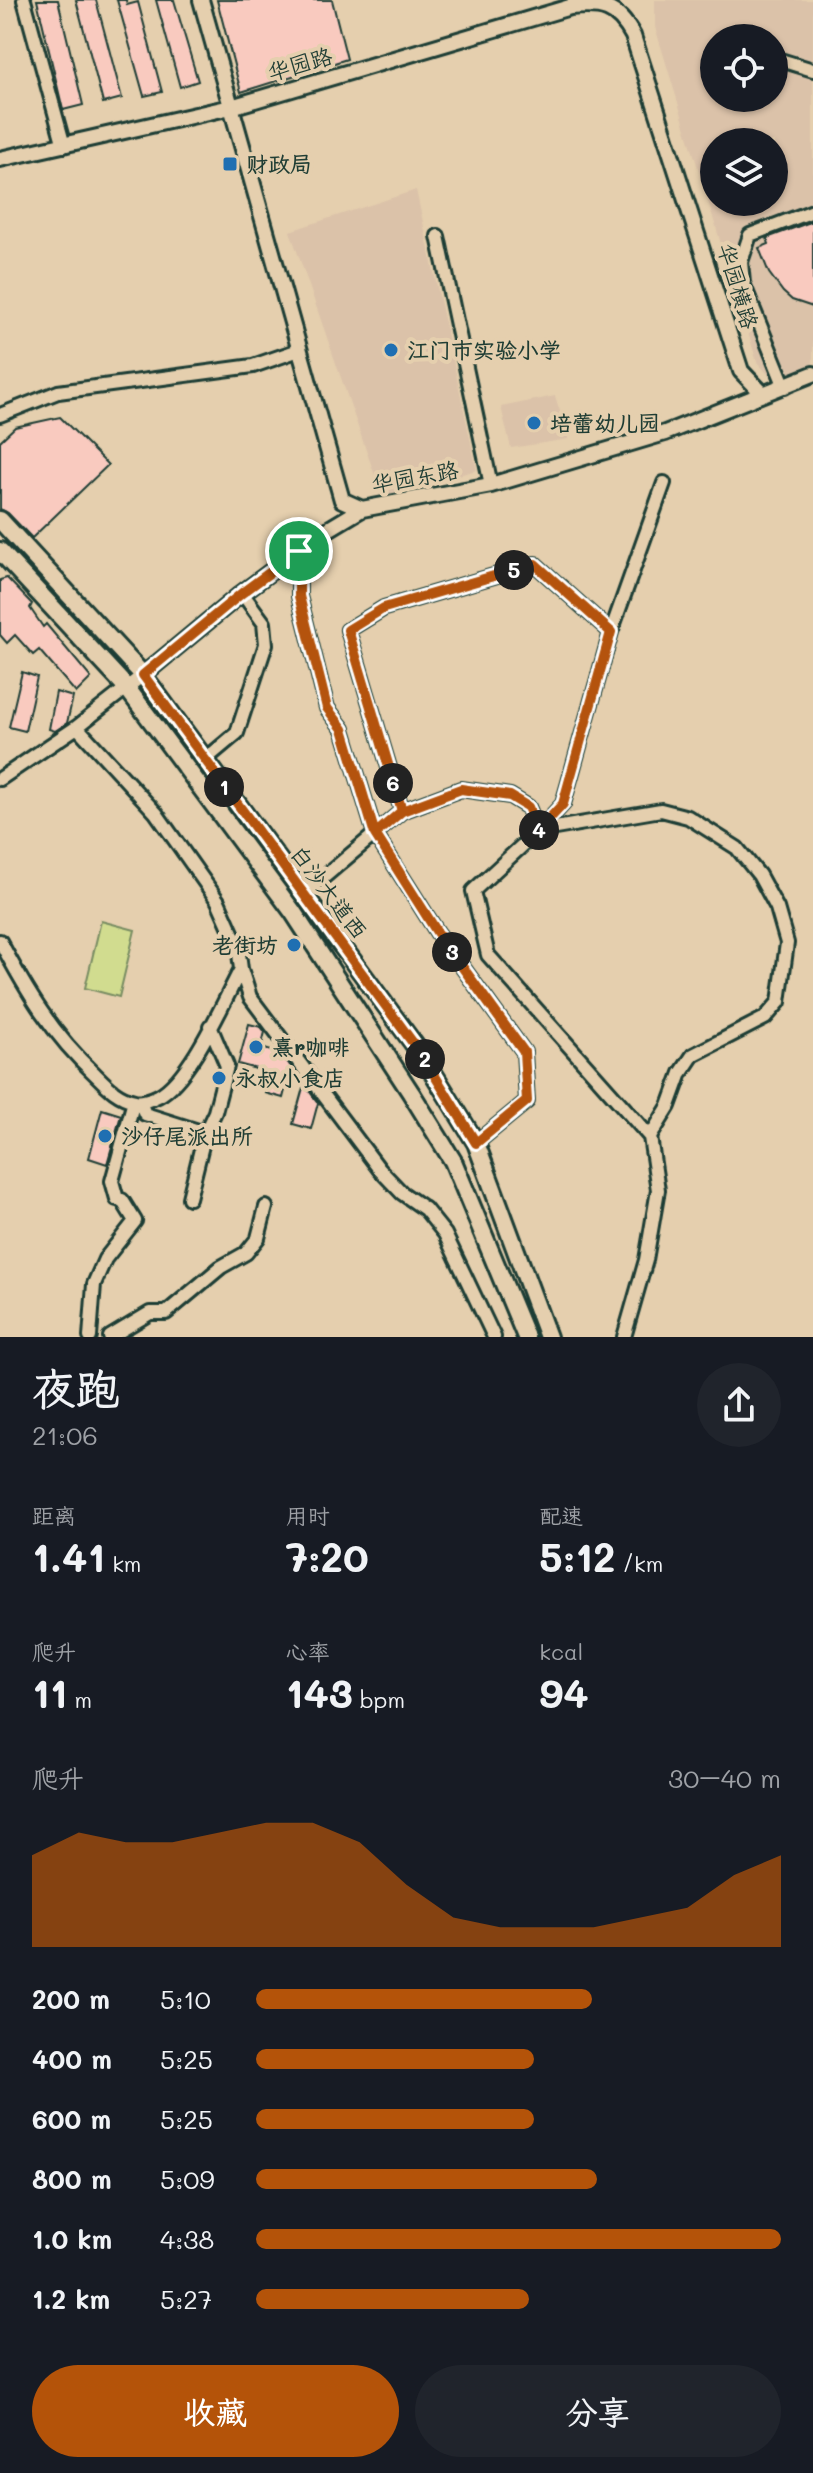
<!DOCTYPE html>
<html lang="zh">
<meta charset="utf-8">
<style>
:root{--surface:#171b24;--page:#20242c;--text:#f1f3f6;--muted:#9ea1a6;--accent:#b45309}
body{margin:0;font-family:Mali,"LXGW WenKai TC",sans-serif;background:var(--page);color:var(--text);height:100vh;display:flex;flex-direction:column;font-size:30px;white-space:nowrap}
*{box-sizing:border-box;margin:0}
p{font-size:26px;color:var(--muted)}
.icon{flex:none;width:44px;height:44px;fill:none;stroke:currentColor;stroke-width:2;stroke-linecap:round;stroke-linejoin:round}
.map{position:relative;height:1337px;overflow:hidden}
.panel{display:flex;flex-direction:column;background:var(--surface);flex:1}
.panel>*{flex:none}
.buttons{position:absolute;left:700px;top:24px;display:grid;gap:16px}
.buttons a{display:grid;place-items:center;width:88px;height:88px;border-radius:50%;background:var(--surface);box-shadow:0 2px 6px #0004;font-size:40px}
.pin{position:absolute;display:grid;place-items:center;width:68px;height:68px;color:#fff;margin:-34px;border:4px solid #fff;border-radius:50%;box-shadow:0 2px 8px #0007}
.km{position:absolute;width:40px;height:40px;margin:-20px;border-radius:50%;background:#222;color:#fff;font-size:22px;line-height:40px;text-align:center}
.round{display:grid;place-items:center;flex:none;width:84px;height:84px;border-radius:42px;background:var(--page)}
.headline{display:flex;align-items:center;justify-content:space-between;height:136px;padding:0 32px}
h1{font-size:44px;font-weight:800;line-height:60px}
.figures{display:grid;grid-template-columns:repeat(3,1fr);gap:12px;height:136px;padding:8px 32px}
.figures div{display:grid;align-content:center}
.figures b{font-size:40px;font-weight:800}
.figures small{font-size:22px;font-weight:400}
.figures p{font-size:22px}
.chart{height:224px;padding:16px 32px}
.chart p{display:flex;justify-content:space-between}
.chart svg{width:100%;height:144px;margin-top:8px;fill:var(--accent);opacity:.7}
.primary-button{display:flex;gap:16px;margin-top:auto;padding:16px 32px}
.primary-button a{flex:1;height:92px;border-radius:48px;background:var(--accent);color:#fff;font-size:32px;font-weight:800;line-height:92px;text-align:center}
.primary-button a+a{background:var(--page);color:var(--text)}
ul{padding:0 32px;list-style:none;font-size:26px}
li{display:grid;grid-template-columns:128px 96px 1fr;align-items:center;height:60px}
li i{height:20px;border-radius:10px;background:var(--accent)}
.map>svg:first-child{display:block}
.built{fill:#dbc2a9;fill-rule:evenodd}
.green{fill:#d1dc8f;stroke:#788c62;stroke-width:2}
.building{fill:#f9cabf;stroke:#1f3d34;stroke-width:2}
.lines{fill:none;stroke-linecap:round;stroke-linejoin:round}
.minor-casing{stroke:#1f3d34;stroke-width:18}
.tertiary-casing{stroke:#1f3d34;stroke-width:20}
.secondary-casing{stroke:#1f3d34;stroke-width:22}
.minor{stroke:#e5cfae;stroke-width:12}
.tertiary{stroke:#e5cfae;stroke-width:14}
.secondary{stroke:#e5cfae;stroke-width:16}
.route-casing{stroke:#fff;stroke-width:16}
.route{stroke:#b45309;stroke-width:10}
.poi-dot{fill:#1f6fb2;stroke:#e5cfae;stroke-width:3}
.labels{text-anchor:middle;stroke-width:8;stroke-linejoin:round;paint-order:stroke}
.street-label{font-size:22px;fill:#1f3d34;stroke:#e5cfae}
.poi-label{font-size:22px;font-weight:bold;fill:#1f3d34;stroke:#e5cfae;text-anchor:start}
</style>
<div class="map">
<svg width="813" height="1337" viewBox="0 0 813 1337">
<rect width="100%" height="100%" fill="#e5cfae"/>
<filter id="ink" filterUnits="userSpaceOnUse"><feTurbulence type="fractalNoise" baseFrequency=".0125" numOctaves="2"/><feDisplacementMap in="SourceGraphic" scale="16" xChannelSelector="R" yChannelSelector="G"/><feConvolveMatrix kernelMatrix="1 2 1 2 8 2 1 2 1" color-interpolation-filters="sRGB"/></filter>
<g filter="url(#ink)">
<path class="built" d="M 655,0 L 813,0 L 813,367 L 776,383 L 757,362 L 655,27 ZM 714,38 L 774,38 L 774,98 L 714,98 ZM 714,142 L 774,142 L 774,202 L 714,202 Z
M 416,190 L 477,470 L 382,496 L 290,231 Z
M 555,396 L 569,439 L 511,448 L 501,407 Z"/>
<path class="green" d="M 101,921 L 135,930 L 119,997 L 85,988 Z"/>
<path class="building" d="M 37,0 L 58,0 L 83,105 L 63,110 Z
M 76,0 L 96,0 L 122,98 L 103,103 Z
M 117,0 L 126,0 L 127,5 L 138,2 L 162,92 L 144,96 Z
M 156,0 L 174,0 L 198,81 L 180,87 Z
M 217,0 L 332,0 L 347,59 L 241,92 Z
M 813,221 L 813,307 L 792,300 L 783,292 L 769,273 L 759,248 L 769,244 L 767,238 Z
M 60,417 L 108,465 L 32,538 L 8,513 L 0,509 L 0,441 L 15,427 Z
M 7,578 L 32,604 L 30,608 L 43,627 L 46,624 L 91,678 L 76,693 L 39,650 L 33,655 L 15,635 L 7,643 L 0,635 L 0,580 Z
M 22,672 L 37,677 L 25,731 L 9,727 Z
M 56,692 L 73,697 L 67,723 L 55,731 L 49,729 Z
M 249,1024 L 261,1027 L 265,1032 L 261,1048 L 282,1054 L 291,1067 L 283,1098 L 265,1093 L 271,1073 L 238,1064 Z
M 304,1084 L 318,1103 L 311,1129 L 293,1124 Z
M 102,1109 L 121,1115 L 107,1164 L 89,1158 Z"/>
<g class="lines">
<g class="minor-casing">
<path id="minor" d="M 24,0 L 64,146
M 774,58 L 813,70
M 438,236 L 491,485
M 785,387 L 743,283 L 741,262 L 750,235 L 813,211
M 0,415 L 58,392 L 253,366 L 299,350
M 299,551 L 299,596 L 327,708 L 343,729 L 375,834 L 437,932 L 524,1052 L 527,1101 L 476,1143
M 611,632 L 664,483
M 77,727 L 156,813 L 218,901 L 238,946 L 241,969 L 250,997 L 380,1170 L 402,1193 L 425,1209 L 445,1234 L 494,1337
M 206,759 L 237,733 L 266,644 L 264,623 L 242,593
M 0,779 L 77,727 L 143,675
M 538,831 L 528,807 L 510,796 L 461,789 L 402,811 L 348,630 L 384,608 L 535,564 L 611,632 L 563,804 L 538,831 L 473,891 L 488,955 L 650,1137 L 658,1190 L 646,1260 L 624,1337
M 538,831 L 661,810 L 688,817 L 737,848 L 759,875 L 777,908 L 787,943 L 779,1002 L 765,1018 L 693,1055 L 681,1073 L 669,1106 L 650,1137
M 304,894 L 402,811
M 0,941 C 27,992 52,1034 95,1074 C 107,1086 118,1098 135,1101 C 141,1103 152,1099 158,1096 C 191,1079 223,1002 241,969
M 140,1102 L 145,1114 L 205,1133 L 189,1198
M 205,1133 L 215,1112 L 227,1066 L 210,1026
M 90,1337 L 94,1284 L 105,1259 L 135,1221 L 122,1200 L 117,1199 L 112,1181 L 134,1101
M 110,1337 L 150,1313 L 166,1313 L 221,1267 L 246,1253 L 258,1238 L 266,1207"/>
</g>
<g class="tertiary-casing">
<path id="tertiary" d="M 201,0 L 342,500 L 362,509
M 0,159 L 231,107 L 570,7 C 602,4 617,6 633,36 L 741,371 L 763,394
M 143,675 L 242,593 L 327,530 L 362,509 L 491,485 L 665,433 L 813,374"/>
</g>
<g class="secondary-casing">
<path id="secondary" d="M 0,520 L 143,675 L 424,1058 L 476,1143 L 548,1337
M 0,551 L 127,688 L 293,912 L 411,1093 L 453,1161 L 526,1337"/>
</g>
<use href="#minor" class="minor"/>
<use href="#tertiary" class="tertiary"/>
<use href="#secondary" class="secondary"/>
</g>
</g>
<g class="lines" filter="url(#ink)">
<g class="route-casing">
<path id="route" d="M 299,551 L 242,593 L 143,675 L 424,1058 L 476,1143 L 527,1101 L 524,1052 L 437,932 L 375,834 L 402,811 L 461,789 L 510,796 L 528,807 L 538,831 L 563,804 L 611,632 L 535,564 L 384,608 L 348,630 L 402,811 L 375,834 L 343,729 L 327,708 L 299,596 L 299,551"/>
</g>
<use href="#route" class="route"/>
</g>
<g class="poi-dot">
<rect x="222" y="156" width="16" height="16" rx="4"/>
<circle cx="391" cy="350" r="8"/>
<circle cx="534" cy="423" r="8"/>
<circle cx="294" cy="945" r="8"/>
<circle cx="256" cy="1047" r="8"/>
<circle cx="219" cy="1078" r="8"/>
<circle cx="105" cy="1136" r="8"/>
</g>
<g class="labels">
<g class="street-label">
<text transform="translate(300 64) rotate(-16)" y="8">华园路</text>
<text transform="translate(738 286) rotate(73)" y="8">华园横路</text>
<text transform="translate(415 477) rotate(-10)" y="8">华园东路</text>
<text transform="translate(329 892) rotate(53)" y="8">白沙大道西</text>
</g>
<g class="poi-label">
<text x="246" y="172">财政局</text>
<text x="407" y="358">江门市实验小学</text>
<text x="550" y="431">培蕾幼儿园</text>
<text x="278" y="953" text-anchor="end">老街坊</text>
<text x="272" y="1055">熹r咖啡</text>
<text x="235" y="1086">永叔小食店</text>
<text x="121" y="1144">沙仔尾派出所</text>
</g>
</g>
</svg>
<div class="buttons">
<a><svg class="icon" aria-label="locate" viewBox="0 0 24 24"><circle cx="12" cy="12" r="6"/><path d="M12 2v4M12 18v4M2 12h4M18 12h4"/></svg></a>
<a><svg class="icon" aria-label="layers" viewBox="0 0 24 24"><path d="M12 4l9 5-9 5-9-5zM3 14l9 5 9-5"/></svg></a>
</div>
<div class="pin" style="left:299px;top:551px;background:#1e9e55"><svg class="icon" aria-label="arrive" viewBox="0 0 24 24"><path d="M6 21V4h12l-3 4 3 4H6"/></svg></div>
<b class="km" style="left:224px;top:787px">1</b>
<b class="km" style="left:425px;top:1059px">2</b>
<b class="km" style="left:452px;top:952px">3</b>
<b class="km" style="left:539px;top:830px">4</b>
<b class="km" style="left:514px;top:570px">5</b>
<b class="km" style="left:393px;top:783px">6</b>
</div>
<section class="panel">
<div class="headline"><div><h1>夜跑</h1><p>21:06</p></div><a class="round"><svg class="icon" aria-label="share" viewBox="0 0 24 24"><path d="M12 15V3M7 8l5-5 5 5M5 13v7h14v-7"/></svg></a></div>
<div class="figures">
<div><p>距离</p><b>1.41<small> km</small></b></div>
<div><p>用时</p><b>7:20</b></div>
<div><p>配速</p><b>5:12<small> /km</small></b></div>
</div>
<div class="figures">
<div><p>爬升</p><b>11<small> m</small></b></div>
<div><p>心率</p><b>143<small> bpm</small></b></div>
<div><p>kcal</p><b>94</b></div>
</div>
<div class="chart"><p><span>爬升</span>30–40 m</p>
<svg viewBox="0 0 160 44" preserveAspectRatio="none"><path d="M0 44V16L10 9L20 12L30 12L40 9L50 6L60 6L70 12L80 25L90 35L100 38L110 38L120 38L130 35L140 32L150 22L160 16V44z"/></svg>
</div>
<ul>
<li><b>200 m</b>5:10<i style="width:64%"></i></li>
<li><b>400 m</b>5:25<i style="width:53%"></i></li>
<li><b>600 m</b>5:25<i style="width:53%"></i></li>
<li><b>800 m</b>5:09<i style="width:65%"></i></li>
<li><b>1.0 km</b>4:38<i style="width:100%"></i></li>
<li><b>1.2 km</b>5:27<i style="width:52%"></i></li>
</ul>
<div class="primary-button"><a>收藏</a><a>分享</a></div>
</section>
